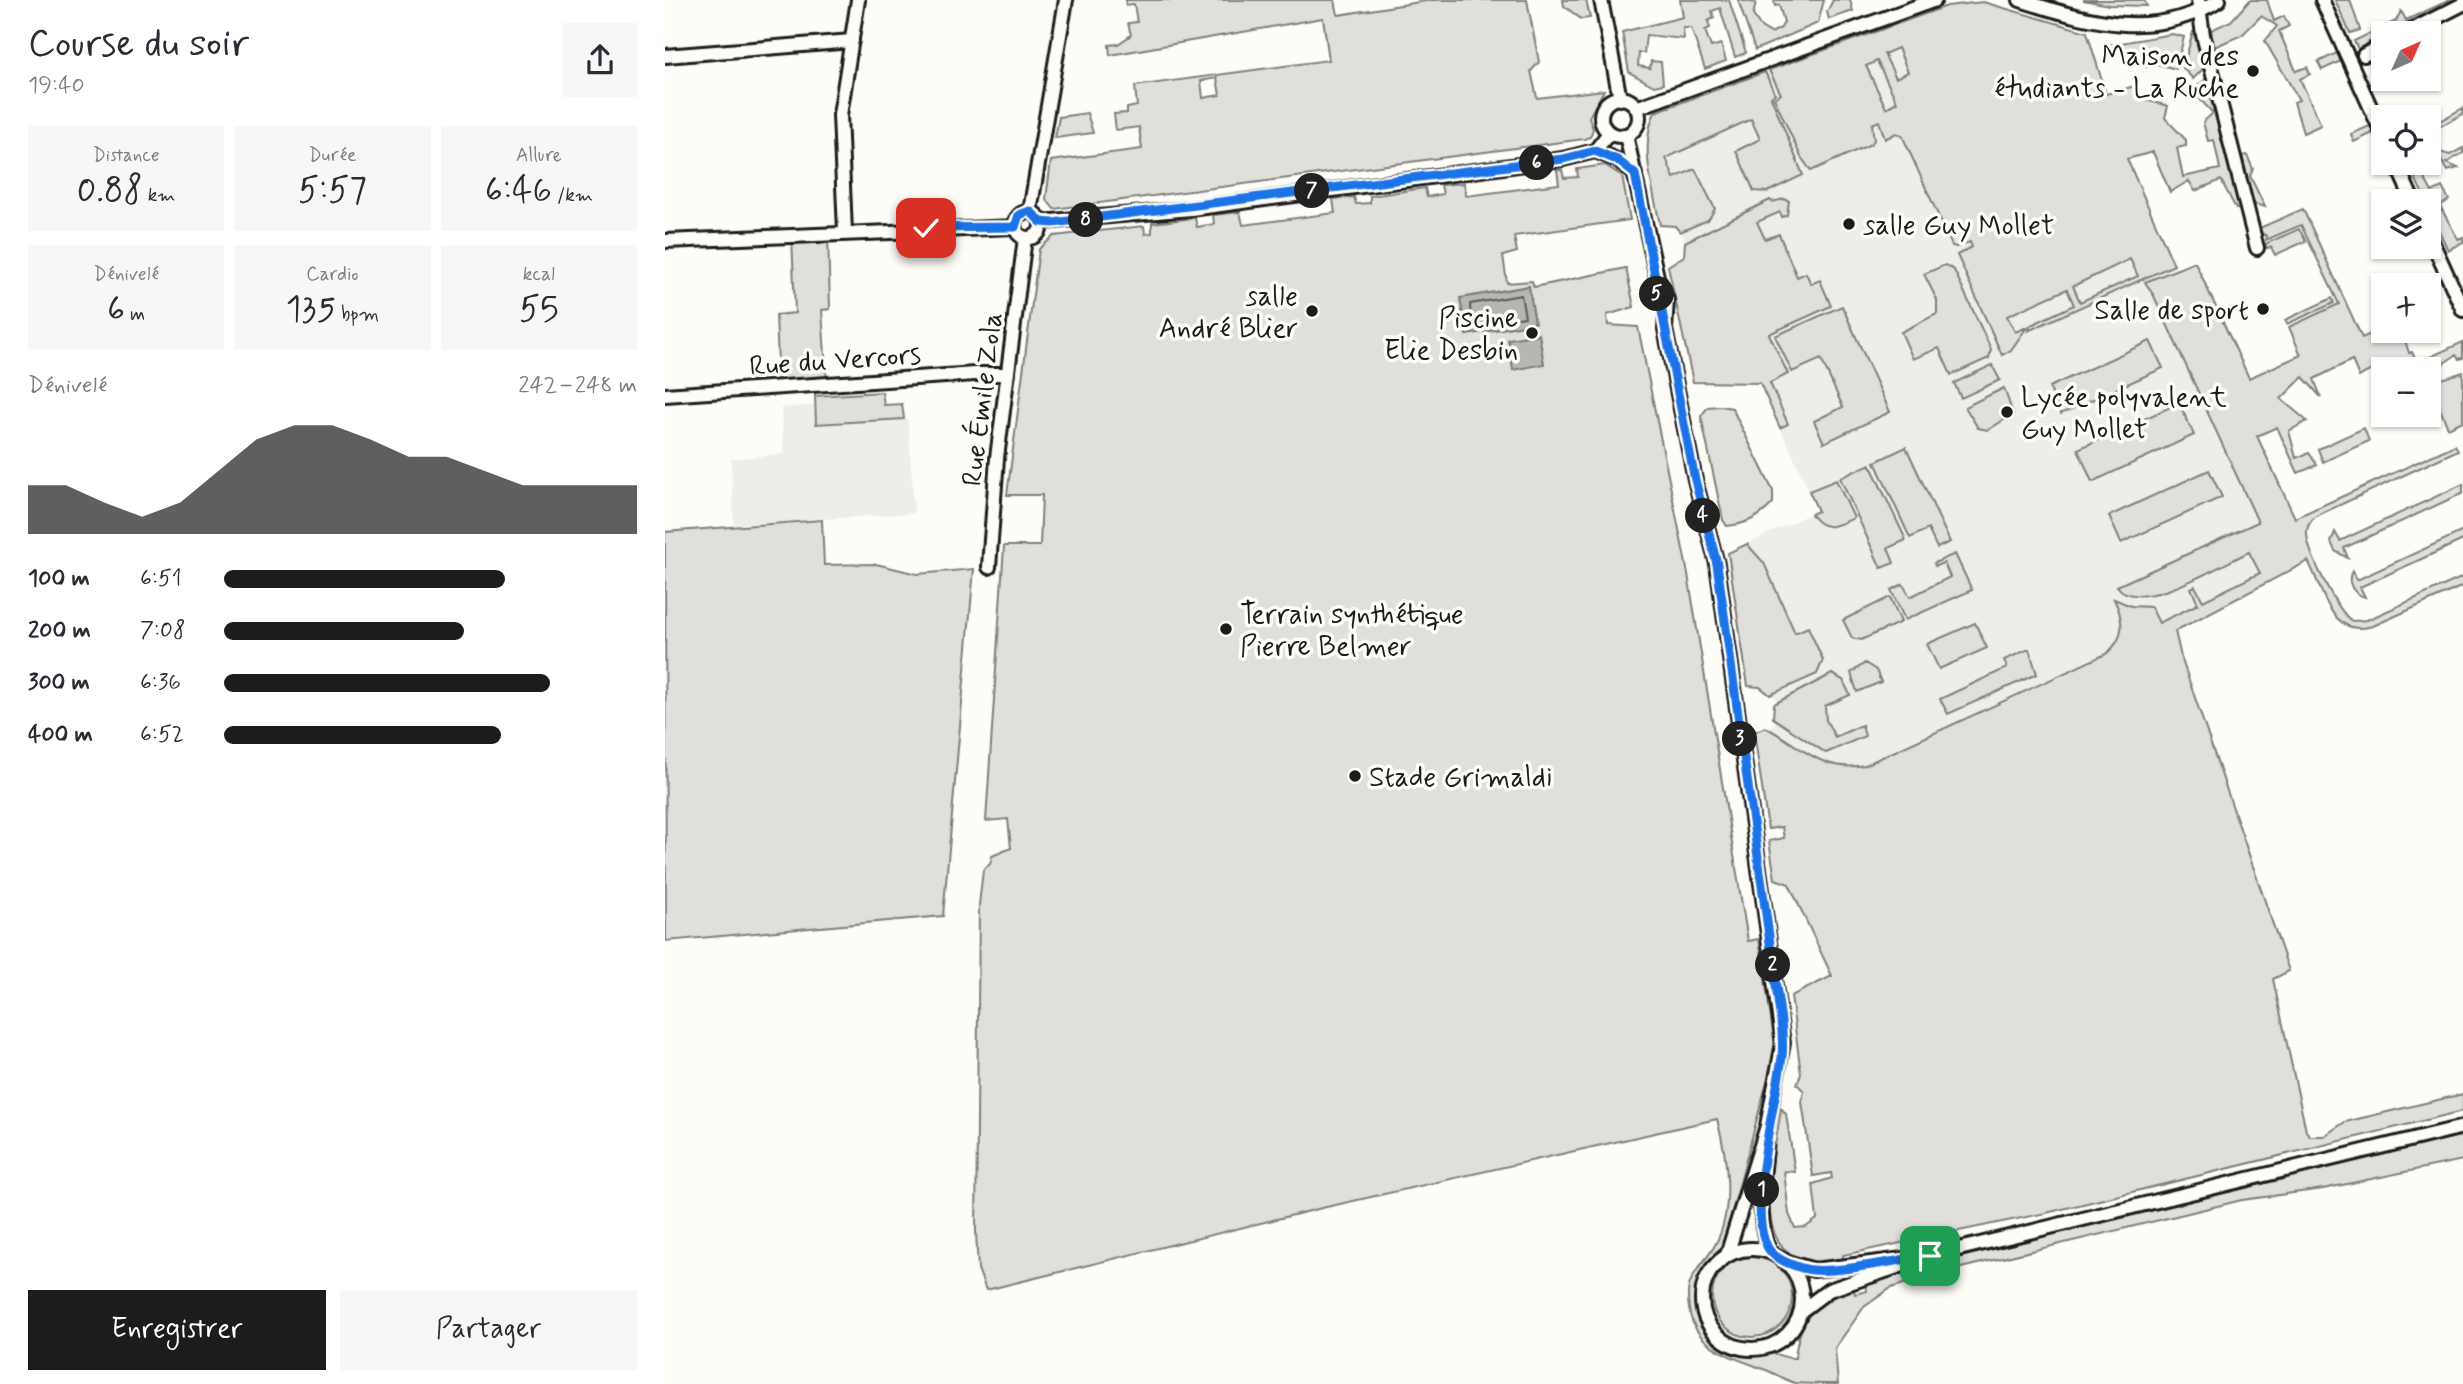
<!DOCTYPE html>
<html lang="fr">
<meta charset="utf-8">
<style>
:root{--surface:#fff;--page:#f7f7f7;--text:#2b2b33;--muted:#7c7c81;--accent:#1c1c1c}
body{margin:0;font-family:Mynerve,sans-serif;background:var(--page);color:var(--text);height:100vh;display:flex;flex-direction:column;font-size:26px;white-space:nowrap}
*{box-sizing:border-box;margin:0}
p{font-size:23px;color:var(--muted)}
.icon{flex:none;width:38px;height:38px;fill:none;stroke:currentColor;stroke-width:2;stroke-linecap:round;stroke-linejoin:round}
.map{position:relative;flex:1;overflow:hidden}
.side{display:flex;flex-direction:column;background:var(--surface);width:665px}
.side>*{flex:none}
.needle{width:46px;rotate:45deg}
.tools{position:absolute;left:1706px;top:21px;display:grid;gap:14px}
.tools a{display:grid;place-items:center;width:70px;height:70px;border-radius:0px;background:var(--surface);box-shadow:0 2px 5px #0004;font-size:35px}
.pin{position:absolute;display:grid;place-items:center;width:60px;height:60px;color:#fff;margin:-30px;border-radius:14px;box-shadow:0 4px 10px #0006}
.km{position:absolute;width:35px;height:35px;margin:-18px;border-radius:50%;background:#222;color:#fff;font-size:19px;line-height:35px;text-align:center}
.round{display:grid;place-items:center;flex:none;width:74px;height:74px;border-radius:0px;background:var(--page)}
.overview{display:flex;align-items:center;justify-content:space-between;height:119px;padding:0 28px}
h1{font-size:38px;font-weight:600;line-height:52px}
.stats{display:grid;grid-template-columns:repeat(3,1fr);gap:10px;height:119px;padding:7px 28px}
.stats div{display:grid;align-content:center;border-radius:0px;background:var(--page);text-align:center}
.stats b{font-size:35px;font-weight:600}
.stats small{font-size:19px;font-weight:400}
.stats p{font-size:19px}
.chart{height:196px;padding:14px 28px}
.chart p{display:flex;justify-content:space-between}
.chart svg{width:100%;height:126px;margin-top:7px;fill:var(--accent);opacity:.7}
.cta{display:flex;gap:14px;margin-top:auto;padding:14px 28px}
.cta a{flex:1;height:80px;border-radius:0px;background:var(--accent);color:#fff;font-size:28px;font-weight:600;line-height:80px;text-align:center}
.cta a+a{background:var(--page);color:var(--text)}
ul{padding:0 28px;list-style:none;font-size:23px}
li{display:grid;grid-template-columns:112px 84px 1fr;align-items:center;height:52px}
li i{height:18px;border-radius:9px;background:var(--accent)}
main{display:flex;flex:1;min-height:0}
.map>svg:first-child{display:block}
.built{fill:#eeede9}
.green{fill:#e0dfdb;stroke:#7e7e7c;stroke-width:2;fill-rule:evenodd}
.water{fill:#b7b6b2;stroke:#797876;stroke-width:2}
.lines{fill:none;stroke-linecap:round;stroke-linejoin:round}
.shore{stroke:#5a5a58;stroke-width:2}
.street-casing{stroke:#1c1c1c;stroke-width:18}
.street{stroke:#fdfcf7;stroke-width:12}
.route-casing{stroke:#fff;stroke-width:14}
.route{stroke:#1a73e8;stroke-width:9}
.poi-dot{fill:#1c1c1c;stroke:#fdfcf7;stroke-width:2.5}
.labels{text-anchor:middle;stroke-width:7;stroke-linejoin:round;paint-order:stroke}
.poi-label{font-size:28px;fill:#1c1c1c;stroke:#fdfcf7;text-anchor:end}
.street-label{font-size:28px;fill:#1c1c1c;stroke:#fdfcf7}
</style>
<main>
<section class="side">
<div class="overview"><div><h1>Course du soir</h1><p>19:40</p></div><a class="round"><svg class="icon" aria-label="share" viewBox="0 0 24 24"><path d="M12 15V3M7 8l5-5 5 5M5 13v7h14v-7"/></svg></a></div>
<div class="stats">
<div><p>Distance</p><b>0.88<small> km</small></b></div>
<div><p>Durée</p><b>5:57</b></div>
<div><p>Allure</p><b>6:46<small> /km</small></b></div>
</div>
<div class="stats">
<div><p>Dénivelé</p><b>6<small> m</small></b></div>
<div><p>Cardio</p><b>135<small> bpm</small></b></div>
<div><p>kcal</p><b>55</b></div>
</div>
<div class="chart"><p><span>Dénivelé</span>242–248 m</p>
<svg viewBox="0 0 160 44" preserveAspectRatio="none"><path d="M0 44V27L10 27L20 33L30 38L40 33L50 22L60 11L70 6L80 6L90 11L100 17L110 17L120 22L130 27L140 27L150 27L160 27V44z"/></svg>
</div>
<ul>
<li><b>100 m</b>6:51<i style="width:68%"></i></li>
<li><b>200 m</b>7:08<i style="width:58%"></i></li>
<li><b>300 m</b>6:36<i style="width:79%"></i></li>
<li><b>400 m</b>6:52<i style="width:67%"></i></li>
</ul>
<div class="cta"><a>Enregistrer</a><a>Partager</a></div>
</section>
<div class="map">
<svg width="1798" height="1384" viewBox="0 0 1798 1384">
<rect width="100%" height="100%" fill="#fdfcf7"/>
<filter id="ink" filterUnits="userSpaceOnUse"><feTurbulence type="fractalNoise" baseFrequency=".0143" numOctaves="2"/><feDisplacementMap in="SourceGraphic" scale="14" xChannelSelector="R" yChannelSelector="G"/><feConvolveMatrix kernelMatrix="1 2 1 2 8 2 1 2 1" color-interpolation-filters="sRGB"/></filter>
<g filter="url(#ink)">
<path class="built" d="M 1318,2 L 1344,8 L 1405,35 L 1644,561 L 1510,631 L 1516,657 L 1118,833 L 1117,827 L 1103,829 L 1089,732 L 1100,727 L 1105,729 L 1111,721 L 1108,718 L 1109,704 L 1113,703 L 1108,694 L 1105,695 L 1095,687 L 1083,686 L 1063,553 L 1153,510 L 1095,384 L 1028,382 L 1003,266 L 1019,256 L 1021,246 L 1018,234 L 1010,226 L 995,225 L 984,171 L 982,128 L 990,112 L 1282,6 Z
M 150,405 L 151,424 L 243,419 L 249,513 L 69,525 L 66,459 L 119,454 L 116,408 Z"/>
<path class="green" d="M 461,0 L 670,0 L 673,15 L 767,0 L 862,0 L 874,62 L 866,71 L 872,98 L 939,90 L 924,117 L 928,129 L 925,137 L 919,139 L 389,209 L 381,199 L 386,161 L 477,149 L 474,127 L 451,130 L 449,114 L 462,113 L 462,108 L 472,106 L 470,86 L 664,60 L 658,18 L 445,55 L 444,45 L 453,44 L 466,35 L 463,23 L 472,22 L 469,4 L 461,5 ZM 552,78 L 555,95 L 538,98 L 536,81 Z
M 898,0 L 921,0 L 925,18 L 916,19 L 899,6 Z
M 1015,0 L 1064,0 L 1081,53 L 1070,57 L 1055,8 L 1047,11 L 1049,18 L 1043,21 L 1045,28 L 1040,30 L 1046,47 L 1056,44 L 1061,61 L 1040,69 L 1026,28 L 1018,28 L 1019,39 L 981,35 L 979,53 L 974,53 L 973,66 L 985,68 L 986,61 L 996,62 L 998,84 L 989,86 L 964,72 L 957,32 L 1018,17 Z
M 1073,0 L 1091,3 L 1088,15 L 1096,27 L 1106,33 L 1116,28 L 1119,22 L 1114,5 L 1110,6 L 1109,0 L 1159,0 L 1153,23 L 1090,50 Z
M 1168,0 L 1185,0 L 1188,11 L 1164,19 L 1162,12 Z
M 1418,0 L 1479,0 L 1482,6 L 1444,5 Z
M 1585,0 L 1602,0 L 1609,21 L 1619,16 L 1624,26 L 1614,31 L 1631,71 L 1642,67 L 1645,74 L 1635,79 L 1656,125 L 1638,133 L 1629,102 L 1634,100 L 1600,41 L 1612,26 L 1596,16 L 1577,35 L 1549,47 L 1546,30 L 1566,21 Z
M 1670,0 L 1685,0 L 1695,30 L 1685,33 Z
M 1785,0 L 1792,0 L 1718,33 L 1693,49 L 1689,41 L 1731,21 L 1736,11 L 1741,20 Z
M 1318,2 L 1422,32 L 1441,94 L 1470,86 L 1474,98 L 1503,106 L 1500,118 L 1521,140 L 1521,146 L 1512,148 L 1518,177 L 1555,169 L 1549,140 L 1543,141 L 1538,122 L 1548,113 L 1527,91 L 1544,76 L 1577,209 L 1571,209 L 1556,180 L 1530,191 L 1524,181 L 1505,192 L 1488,152 L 1462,159 L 1509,265 L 1363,331 L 1366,325 L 1409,305 L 1402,289 L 1342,316 L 1350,332 L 1362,327 L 1346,350 L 1337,355 L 1292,255 L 1307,247 L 1305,242 L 1291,247 L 1287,246 L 1237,135 L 1231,133 L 1220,139 L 1214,121 L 1207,124 L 1209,140 L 1206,144 L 1146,171 L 1136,157 L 1109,98 L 1116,94 L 1104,70 L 1282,6 ZM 1233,48 L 1243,72 L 1231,78 L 1219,54 ZM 1212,61 L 1232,102 L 1221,108 L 1201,66 ZM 1465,259 L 1473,276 L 1415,302 L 1408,286 Z
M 1528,32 L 1532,32 L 1541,66 L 1528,79 L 1518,68 Z
M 1507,34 L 1519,37 L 1511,69 L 1484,62 L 1482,67 L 1463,62 L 1460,50 L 1442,54 L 1439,46 Z
M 1674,52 L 1678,60 L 1657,70 L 1653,62 Z
M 1100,72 L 1110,94 L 1106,97 L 1138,175 L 1102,192 L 1089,191 L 1071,151 L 1095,139 L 1086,119 L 1001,158 L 1009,178 L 1030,169 L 1050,209 L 1043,220 L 1015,232 L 1010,226 L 995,225 C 988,189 974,145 990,112 Z
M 1798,108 L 1798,114 L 1772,128 L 1768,139 L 1764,138 L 1764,127 Z
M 422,113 L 428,133 L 390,138 L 394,117 Z
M 1707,125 L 1710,132 L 1689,142 L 1686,134 Z
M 1798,148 L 1798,153 L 1781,163 L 1793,168 L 1782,171 L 1771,151 L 1785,155 Z
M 1582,155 L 1588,169 L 1585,176 L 1600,207 L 1589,204 L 1577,156 Z
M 1743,163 L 1751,163 L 1767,192 L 1777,187 L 1784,200 L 1775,206 L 1793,239 L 1798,237 L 1798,242 L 1783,250 L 1767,216 L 1776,211 L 1773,204 L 1764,208 L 1764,201 L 1761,201 Z
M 940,165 L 957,176 L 965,220 L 849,236 L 852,252 L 838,256 L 842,283 L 867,281 L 869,287 L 961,268 L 969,307 L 942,315 L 943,325 L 973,327 L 1023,574 L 1083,941 L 1094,939 L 1110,1045 L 1108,1059 L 1058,1246 C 1024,1280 1014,1336 1072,1352 C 1085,1356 1096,1352 1109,1354 C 1117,1355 1122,1359 1130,1358 C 1134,1319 1150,1299 1188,1288 L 1190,1294 L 1202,1291 L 1201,1284 L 1283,1260 L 1798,1135 L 1798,1160 L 1658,1189 L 1577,1200 L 1267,1275 L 1226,1288 L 1199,1307 L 1170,1348 L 1173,1384 C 1160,1384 1143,1384 1130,1383 C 1119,1380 1108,1372 1096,1368 C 1059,1354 1023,1345 1023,1296 C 1022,1275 1041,1262 1050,1245 C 1070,1209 1062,1156 1052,1119 L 657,1208 L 321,1290 L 313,1269 L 311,1232 L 314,905 L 318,870 L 325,864 L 327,856 L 346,848 L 343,819 L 321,821 L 339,546 L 375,546 L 377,495 L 342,495 L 374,249 L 389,236 L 479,226 L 480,234 L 487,233 L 487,223 L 530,218 L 532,227 L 549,224 L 548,215 L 575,212 L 578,225 L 670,213 L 668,199 L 689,197 L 691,204 L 705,203 L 705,196 L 760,188 L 762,197 L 778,194 L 776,185 L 799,183 L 801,196 L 894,184 L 892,170 L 897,170 L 899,178 L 913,177 L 912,169 Z
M 1119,199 L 1124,201 L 1122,215 L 1117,217 L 1115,212 L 1092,222 L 1100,239 L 1114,234 L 1132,277 L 1141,273 L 1146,284 L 1155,280 L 1166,306 L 1104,334 L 1123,374 L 1105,383 L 1123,424 L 1115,428 L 1095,383 L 1028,382 L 1003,266 L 1019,256 L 1020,242 L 1105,200 L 1107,202 Z
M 1638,209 L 1697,338 L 1718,328 L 1718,331 L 1737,331 L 1744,353 L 1747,352 L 1752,363 L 1798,342 L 1798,358 L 1794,359 L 1791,355 L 1764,373 L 1764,369 C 1739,369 1716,361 1694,377 L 1687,360 L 1649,379 L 1656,397 L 1638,377 L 1616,399 L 1642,421 L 1624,431 L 1631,458 L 1644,453 L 1652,465 L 1633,473 L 1612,427 L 1592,436 L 1630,518 L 1790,445 L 1793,450 L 1651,516 C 1645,521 1641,527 1642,535 C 1643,553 1672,611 1687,621 L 1702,620 L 1798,577 L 1798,586 L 1708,626 C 1665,639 1659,590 1643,561 L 1510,631 L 1516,657 L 1624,971 L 1608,979 L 1641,1131 L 1645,1136 L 1659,1136 L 1680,1122 L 1798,1094 L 1798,1111 L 1381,1213 L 1178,1255 L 1178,1260 C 1074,1278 1108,1170 1116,1108 L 1121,1114 L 1130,1172 L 1119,1171 L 1124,1214 L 1130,1228 L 1141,1227 L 1152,1219 L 1148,1184 L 1167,1178 L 1166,1173 L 1148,1176 L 1137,1102 L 1139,1091 L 1132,1084 L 1136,1074 L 1126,996 L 1167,976 L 1124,884 L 1110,879 L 1104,841 L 1119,838 L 1117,827 L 1103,829 L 1089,732 L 1100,727 C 1137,746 1155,773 1200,765 L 1441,654 C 1461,638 1459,620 1449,599 L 1466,606 L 1486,607 L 1494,623 L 1533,604 L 1526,588 L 1530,586 L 1538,601 L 1595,573 L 1584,552 C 1557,564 1474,617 1452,586 L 1593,522 L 1489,296 L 1480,282 L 1530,262 L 1584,378 L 1636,355 L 1624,327 L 1674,304 L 1636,225 L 1601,240 L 1602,236 L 1590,230 Z
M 1634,229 L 1641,241 L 1610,255 L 1606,247 L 1602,248 L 1600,244 Z
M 163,233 L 165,309 L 157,310 L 162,385 L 114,388 L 111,315 L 130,313 L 127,235 Z
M 1280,265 L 1289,270 L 1326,349 L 1324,358 L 1286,375 L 1274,348 L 1248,359 L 1236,332 L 1272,314 L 1272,300 L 1259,274 Z
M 1667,298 L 1669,303 L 1622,324 L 1620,320 Z
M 1177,306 L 1225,412 L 1159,443 L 1149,421 L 1178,407 L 1156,359 L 1127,372 L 1110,336 Z
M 1485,341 L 1498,368 L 1396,414 L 1384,387 Z
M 1327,365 L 1335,380 L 1296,398 L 1289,383 Z
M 1798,372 L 1798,421 L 1783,428 L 1764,383 Z
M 1339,388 L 1348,414 L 1323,430 L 1313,428 L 1300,407 Z
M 217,392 L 219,405 L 237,404 L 239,419 L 151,424 L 150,396 Z
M 1514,403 L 1529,435 L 1427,482 L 1413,449 Z
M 1055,406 L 1067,408 L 1108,491 L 1108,503 C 1095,517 1082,524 1062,526 L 1058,520 L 1036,416 L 1043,407 Z
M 1699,428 L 1704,441 L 1658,462 L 1653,449 Z
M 1241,447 L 1285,542 L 1272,548 L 1263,529 L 1245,538 L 1210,462 Z
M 1205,464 L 1241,540 L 1223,548 L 1229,563 L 1216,568 L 1175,478 Z
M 1544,470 L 1557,497 L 1456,543 L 1444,516 Z
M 1171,480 L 1189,518 C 1172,526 1158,533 1146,514 L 1153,511 L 1144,491 Z
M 1798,484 L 1798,493 L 1679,548 L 1683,558 L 1670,551 L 1666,542 L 1670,532 L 1675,541 Z
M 157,520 L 159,565 L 211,564 L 252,574 L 309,569 L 278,916 L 1,941 L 0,532 Z
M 1798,531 L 1798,540 L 1695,587 L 1700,597 C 1688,594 1681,582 1687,571 L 1692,580 Z
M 1082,544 L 1099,563 L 1130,633 L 1143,627 L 1158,660 L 1152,674 L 1105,695 L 1095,687 L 1083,686 L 1063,553 Z
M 1290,554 L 1307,590 L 1240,620 L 1226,590 L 1238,584 L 1245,597 L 1285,577 L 1279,563 L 1270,566 L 1269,563 Z
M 1225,597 L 1236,622 L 1196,640 L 1187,638 L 1178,620 Z
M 1310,623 L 1322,648 L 1274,669 L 1262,644 Z
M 1364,649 L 1372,674 L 1283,714 L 1275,699 L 1342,668 L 1339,660 Z
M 1200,663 L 1211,670 L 1216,682 L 1192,692 L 1186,673 Z
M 1167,674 L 1178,680 L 1185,695 L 1160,706 L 1161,720 L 1170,737 L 1197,725 L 1200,736 L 1161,753 L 1108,718 L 1109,704 Z
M1047 1297a40 40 0 1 1 80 0a40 40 0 1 1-80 0Z"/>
<path class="water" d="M 864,286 L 870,323 L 801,335 L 795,298 Z
M 874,334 L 879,364 L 848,370 L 843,339 Z"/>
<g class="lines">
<path class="shore" d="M 856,295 L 860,317 L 806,325 L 805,304 Z"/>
<g class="street-casing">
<path id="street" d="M 936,0 L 955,99
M 1355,0 C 1423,21 1488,42 1554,0
M 1533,0 L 1538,35 L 1592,248
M 1657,0 L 1718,135
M 1741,33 L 1798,4
M 1699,55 L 1718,45
M 0,56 L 187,41
M936 117a19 19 0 1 1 38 0a19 19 0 1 1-38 0Z
M 971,108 L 1270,0
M 961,135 L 992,277 L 1002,300 L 1000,329 L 1030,480 L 1052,564 L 1118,1043 L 1102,1126 L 1062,1255
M 930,151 L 952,160 L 970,174
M 1731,163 L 1748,201
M 365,211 L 401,0
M350 225a13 13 0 1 1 26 0a13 13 0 1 1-26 0Z
M 376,222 L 526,209 L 898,159 L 930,151 L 944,133
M 180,232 L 175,115 L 193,0
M 1764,235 L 1798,310
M 0,241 L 350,227
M 0,395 L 310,374 L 343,374
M 324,567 L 332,458 L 360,238
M 1101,1147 C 1098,1183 1091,1218 1105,1252
M1037 1299a50 50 0 1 1 100 0a50 50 0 1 1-100 0Z
M 1122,1262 L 1149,1270 L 1247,1258
M 1136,1311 L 1164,1290 L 1265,1256 L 1798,1127"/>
</g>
<use href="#street" class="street"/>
</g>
</g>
<g class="lines" filter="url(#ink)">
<g class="route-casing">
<path id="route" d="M 261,228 L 350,227 L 354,215 L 365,211 L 376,222 L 388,223 L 898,159 L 930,151 L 952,160 L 970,174 L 1030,480 L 1052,564 L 1112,993 C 1115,1014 1119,1036 1117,1057 C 1112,1098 1079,1217 1105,1251 C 1113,1261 1136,1269 1148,1270 C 1175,1273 1234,1259 1265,1256"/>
</g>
<use href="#route" class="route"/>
</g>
<g class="poi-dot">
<circle cx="1588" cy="71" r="7"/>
<circle cx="1184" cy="224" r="7"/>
<circle cx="1598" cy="309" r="7"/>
<circle cx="647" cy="311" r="7"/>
<circle cx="867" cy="333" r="7"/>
<circle cx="1342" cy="412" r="7"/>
<circle cx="561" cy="629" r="7"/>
<circle cx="690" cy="776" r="7"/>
</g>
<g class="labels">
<g class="poi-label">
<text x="1574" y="65">Maison des<tspan x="1574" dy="32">étudiants - La Ruche</tspan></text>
<text x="1198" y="234" text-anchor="start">salle Guy Mollet</text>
<text x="633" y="305">salle<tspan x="633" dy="32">André Blier</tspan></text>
<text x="1584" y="319">Salle de sport</text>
<text x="853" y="327">Piscine<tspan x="853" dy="32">Elie Desbin</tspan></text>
<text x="1356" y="406" text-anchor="start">Lycée polyvalent<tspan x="1356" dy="32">Guy Mollet</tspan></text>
<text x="575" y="623" text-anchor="start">Terrain synthétique<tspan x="575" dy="32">Pierre Belmer</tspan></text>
<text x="704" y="786" text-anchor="start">Stade Grimaldi</text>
</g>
<g class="street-label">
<text transform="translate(170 359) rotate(-4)" y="10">Rue du Vercors</text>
<text transform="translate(316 399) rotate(-83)" y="10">Rue Émile Zola</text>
</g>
</g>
</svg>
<div class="tools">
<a><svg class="needle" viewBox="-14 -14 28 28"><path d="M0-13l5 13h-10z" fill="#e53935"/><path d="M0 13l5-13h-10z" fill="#7c7c81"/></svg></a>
<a><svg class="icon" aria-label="locate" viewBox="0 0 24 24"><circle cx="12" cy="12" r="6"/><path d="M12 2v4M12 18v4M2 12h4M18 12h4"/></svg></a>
<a><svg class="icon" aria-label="layers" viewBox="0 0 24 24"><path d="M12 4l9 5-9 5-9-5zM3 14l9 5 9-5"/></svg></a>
<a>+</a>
<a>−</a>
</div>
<div class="pin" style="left:1265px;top:1256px;background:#1e9e55"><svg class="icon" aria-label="arrive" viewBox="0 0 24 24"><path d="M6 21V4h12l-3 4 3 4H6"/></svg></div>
<div class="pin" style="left:261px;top:228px;background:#d93025"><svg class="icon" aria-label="check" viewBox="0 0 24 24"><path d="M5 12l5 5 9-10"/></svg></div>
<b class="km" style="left:1097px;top:1190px">1</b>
<b class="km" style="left:1108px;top:965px">2</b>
<b class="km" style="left:1075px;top:739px">3</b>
<b class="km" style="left:1038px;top:516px">4</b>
<b class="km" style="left:992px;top:294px">5</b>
<b class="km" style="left:872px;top:163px">6</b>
<b class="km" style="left:647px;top:191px">7</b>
<b class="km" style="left:421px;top:220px">8</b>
</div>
</main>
